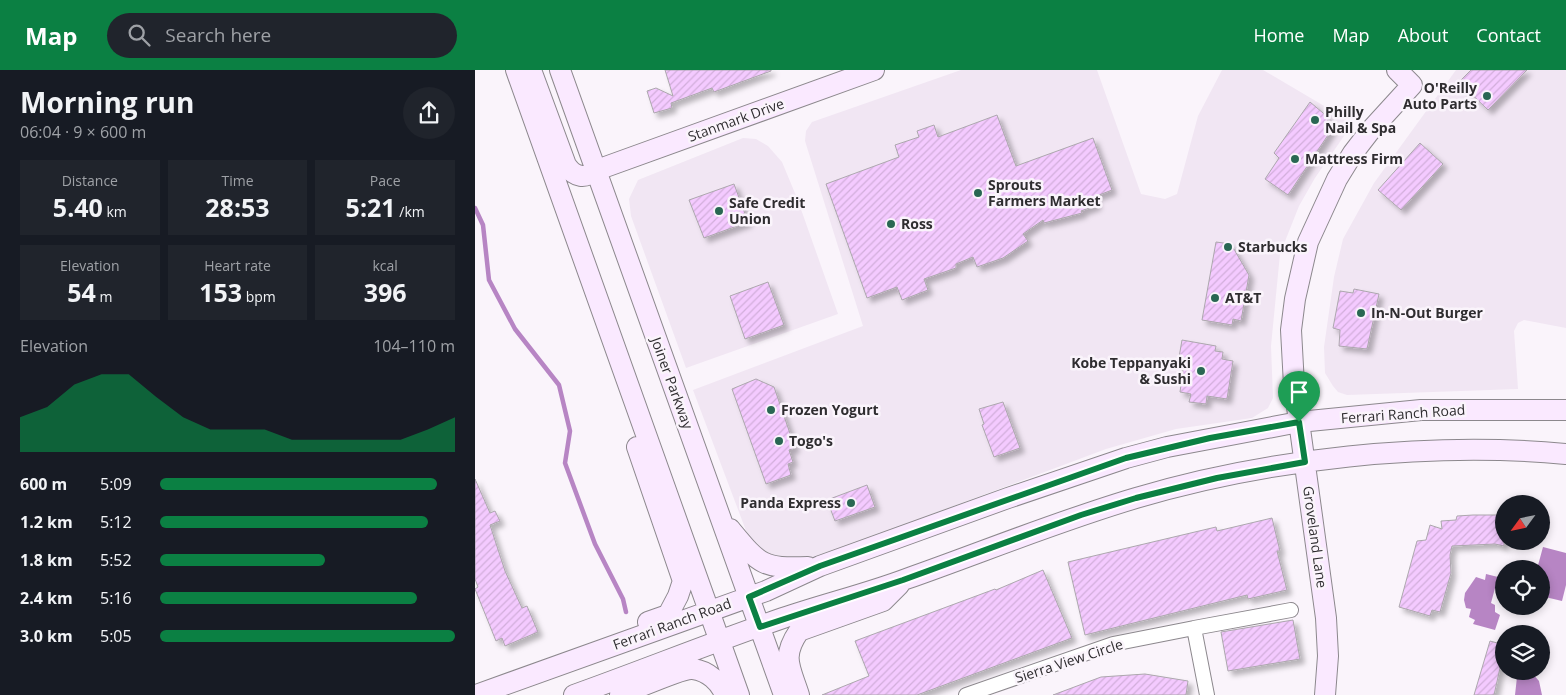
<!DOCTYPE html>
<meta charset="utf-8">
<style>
:root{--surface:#171b24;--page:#20242c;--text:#f1f3f6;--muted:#9ea1a6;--accent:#0b8043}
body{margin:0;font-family:"Open Sans",sans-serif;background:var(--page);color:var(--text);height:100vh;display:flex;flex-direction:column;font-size:19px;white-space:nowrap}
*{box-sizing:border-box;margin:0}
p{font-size:16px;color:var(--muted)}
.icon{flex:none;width:28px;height:28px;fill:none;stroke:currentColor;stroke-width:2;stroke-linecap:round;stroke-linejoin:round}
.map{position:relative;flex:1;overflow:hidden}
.panel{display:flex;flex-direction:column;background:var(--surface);width:475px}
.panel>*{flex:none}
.needle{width:32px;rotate:237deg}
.buttons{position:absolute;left:1020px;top:425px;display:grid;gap:10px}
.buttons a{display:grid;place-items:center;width:55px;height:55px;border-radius:50%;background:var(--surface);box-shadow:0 2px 8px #0003;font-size:25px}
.pin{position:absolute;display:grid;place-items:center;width:42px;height:42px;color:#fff;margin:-51px -21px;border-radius:50% 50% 50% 0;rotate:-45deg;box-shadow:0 0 5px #0007}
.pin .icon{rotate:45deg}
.round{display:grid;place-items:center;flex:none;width:52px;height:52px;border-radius:26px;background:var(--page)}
.headline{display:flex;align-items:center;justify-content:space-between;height:85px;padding:0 20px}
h1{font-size:28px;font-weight:700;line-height:38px}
.figures{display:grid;grid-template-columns:repeat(3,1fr);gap:8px;height:85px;padding:5px 20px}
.figures div{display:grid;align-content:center;border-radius:0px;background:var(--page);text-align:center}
.figures b{font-size:25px;font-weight:700}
.figures small{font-size:14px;font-weight:400}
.figures p{font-size:14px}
.chart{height:140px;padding:10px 20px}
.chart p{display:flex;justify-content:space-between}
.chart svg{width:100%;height:90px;margin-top:5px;fill:var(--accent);opacity:.7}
ul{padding:0 20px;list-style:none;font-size:16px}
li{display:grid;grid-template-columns:80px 60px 1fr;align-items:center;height:38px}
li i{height:12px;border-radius:6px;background:var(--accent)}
header{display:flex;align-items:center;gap:30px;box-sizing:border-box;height:70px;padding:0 25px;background:var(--accent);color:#fff}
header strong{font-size:24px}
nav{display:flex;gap:28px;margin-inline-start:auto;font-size:18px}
.search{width:350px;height:45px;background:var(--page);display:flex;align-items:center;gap:12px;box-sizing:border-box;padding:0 18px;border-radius:28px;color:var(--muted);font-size:19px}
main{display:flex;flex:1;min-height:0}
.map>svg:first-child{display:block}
.built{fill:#f1e6f3}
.water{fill:#b785c4}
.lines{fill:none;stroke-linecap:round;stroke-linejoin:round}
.stream{stroke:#b785c4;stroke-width:4.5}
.building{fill:url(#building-hatch);stroke:#aca7ad;filter:url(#shadow)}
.street-casing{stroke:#8c888d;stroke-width:16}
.secondary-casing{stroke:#8c888d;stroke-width:22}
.street{stroke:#fff;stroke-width:14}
.secondary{stroke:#fae9ff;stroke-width:20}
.route-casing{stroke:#fff;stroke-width:10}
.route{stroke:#0b8043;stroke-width:6}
.poi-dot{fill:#296753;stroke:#faf4fb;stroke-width:2}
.labels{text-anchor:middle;stroke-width:5;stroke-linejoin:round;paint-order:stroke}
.poi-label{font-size:14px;font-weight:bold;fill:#2f2d30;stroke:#faf4fb;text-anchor:start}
.street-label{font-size:14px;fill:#2f2d30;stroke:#faf4fb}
</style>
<header>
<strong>Map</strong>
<div class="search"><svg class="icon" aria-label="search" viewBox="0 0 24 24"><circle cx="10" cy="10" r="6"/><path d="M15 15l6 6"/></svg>Search here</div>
<nav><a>Home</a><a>Map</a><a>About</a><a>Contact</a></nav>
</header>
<main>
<section class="panel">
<div class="headline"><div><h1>Morning run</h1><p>06:04 · 9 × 600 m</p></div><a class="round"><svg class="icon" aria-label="share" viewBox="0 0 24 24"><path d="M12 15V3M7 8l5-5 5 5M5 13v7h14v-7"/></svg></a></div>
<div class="figures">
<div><p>Distance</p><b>5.40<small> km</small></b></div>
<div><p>Time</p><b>28:53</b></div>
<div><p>Pace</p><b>5:21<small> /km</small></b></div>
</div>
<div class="figures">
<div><p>Elevation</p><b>54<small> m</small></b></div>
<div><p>Heart rate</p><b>153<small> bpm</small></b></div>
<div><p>kcal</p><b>396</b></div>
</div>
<div class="chart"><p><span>Elevation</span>104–110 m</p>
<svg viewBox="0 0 160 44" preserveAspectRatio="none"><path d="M0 44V27L10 22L20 11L30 6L40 6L50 17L60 27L70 33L80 33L90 33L100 38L110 38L120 38L130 38L140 38L150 33L160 27V44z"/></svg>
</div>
<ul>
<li><b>600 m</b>5:09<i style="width:94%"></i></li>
<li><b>1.2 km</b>5:12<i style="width:91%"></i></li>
<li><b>1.8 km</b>5:52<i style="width:56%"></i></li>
<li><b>2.4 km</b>5:16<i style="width:87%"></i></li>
<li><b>3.0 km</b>5:05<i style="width:100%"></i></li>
</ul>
</section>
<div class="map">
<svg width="1091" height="625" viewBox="0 0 1091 625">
<defs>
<pattern id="building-hatch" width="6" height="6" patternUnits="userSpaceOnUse" patternTransform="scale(1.25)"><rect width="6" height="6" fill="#f4caff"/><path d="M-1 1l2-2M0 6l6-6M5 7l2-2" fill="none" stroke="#d2aedb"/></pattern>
<filter id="shadow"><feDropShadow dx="4.5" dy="4.5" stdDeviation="2.5" flood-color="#0004"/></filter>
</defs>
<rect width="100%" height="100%" fill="#faf4fb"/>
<path class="built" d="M 486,0 L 622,0 L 666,124 L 690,129 L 702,124 L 723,46 L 747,0 L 788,0 L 878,53 L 840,108 L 824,136 L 805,184 L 796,276 L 798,328 L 793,338 L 777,348 L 701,359 L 631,379 L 345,486 L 303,493 L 276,474 L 218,320 L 388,256 L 330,71 L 331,61 L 337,52 Z
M 981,0 L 1091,0 L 1091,258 L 1049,250 L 1043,253 L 1039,261 L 1043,319 L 872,325 L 863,322 L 858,316 L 850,303 L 849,277 L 859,207 L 868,169 L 899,113 Z
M 268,68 L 281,69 L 293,76 L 307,92 L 322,128 L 363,244 L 211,298 L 156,146 L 154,129 L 163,110 Z"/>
<path class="water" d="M 1068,477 L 1091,483 L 1091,515 L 1087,531 L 1066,526 L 1066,499 L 1062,499 Z
M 1011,504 L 1023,507 L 1016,533 L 1020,535 L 1020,542 L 1025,545 L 1020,560 L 998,554 L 1000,550 L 994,547 L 996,539 L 991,538 L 989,530 L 990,523 L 1001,507 L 1010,510 Z
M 1046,601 L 1057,603 L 1064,611 L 1067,625 L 1040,625 L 1042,607 Z"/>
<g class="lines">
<path class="stream" d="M 0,138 L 8,155 L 14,210 L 40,259 L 84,315 L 95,361 L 90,393 L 120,474 L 148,529 L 151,542"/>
</g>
<path class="building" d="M 190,0 L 296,0 L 296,1 L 239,22 L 237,18 L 196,33 L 197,38 L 179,43 L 172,21 L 181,18 L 198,26 Z
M 996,0 L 1052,0 L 1013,40 L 984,12 Z
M 835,32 L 854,48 L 850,54 L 857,59 L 813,125 L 790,109 L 804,88 L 799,83 Z
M 522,45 L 541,96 L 618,68 L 637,120 L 619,127 L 622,135 L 606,141 L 607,143 L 569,153 L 568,150 L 548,164 L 553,171 L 528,188 L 502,197 L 498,187 L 481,194 L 481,198 L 449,209 L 453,220 L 427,230 L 422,217 L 392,228 L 351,114 L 424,87 L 420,75 L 444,67 L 442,61 L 459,55 L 463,67 Z
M 945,73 L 968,94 L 926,140 L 903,120 Z
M 259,114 L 273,152 L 229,168 L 214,130 Z
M 741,172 L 756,174 L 774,205 L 766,251 L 758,249 L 757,255 L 727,250 Z
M 293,212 L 309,255 L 270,269 L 255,226 Z
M 879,219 L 904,224 L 892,279 L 864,276 L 865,260 L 858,258 L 865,221 L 878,223 Z
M 707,270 L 741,276 L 740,281 L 748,282 L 747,289 L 758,291 L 752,329 L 732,326 L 731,334 L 714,332 L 716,324 L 705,322 L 708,300 L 702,299 Z
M 281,309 L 299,317 L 320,378 L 314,380 L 318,392 L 313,394 L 316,405 L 291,414 L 257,319 Z
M 528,332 L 545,378 L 519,387 L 507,355 L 509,354 L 504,339 Z
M 0,409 L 15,443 L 20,441 L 25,451 L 15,455 L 30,501 L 47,538 L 52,536 L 63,562 L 30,576 L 27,568 L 21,571 L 0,519 L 3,517 L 0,509 Z
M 392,415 L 400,437 L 360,451 L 352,430 Z
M 998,445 L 1029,445 L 1029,476 L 1020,474 L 977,476 L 975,485 L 976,503 L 965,542 L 957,540 L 955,546 L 924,537 L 942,471 L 951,470 L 955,455 L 967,459 L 966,451 L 981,450 L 982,446 Z
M 797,448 L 805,481 L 802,481 L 812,520 L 773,529 L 772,525 L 610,565 L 593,492 L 741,457 L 742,461 Z
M 568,500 L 597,568 L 442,625 L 347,625 L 394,606 L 380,571 L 520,519 L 521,520 Z
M 818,550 L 825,589 L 753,601 L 746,562 Z
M 1015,571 L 1026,574 L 1023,587 L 1027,589 L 1019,625 L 999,625 Z
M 670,604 L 713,611 L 711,625 L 578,625 L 626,607 Z"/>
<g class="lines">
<g class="street-casing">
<path id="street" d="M 719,558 L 816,540
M 491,625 L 638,574 L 719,558 L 732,625"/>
</g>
<g class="secondary-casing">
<path id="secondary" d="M 41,0 L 264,625
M 56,0 L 91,95 C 100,108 110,109 122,100 L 399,0
M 85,0 L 309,625
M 162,377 L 208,511 L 203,526 L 193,545 L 173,552
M 255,459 C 284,494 287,499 333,497
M 1,625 L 291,521 L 345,496 L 533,428 L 651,388 L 692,377 L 824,352 L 946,340 L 1091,340
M 99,625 C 169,600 238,572 308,548 C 349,534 391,524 431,509 C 508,482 583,451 661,428 C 791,389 955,371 1091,384
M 145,625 C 157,620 209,598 218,599 C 233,601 245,612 250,625
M 324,625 C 315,597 306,587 324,561 L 408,531 L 424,515
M 850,625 L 853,586 L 851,548 L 819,315 L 816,260 L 820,229 L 833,172 L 862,109 L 878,83 L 895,61 L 937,15 L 922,0"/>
</g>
<use href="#street" class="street"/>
<use href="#secondary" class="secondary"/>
</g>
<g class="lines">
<g class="route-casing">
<path id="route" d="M 824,352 L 830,392 L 742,408 L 661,428 L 606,445 L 428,510 L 285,557 L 274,527 L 345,496 L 651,388 L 735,368 Z"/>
</g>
<use href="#route" class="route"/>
</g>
<g class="poi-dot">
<circle cx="1012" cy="26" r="5"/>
<circle cx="840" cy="50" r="5"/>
<circle cx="820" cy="89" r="5"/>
<circle cx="503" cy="123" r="5"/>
<circle cx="244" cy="141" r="5"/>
<circle cx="416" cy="154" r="5"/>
<circle cx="753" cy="177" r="5"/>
<circle cx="740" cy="228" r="5"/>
<circle cx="886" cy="243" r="5"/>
<circle cx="726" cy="301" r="5"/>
<circle cx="296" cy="340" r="5"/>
<circle cx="304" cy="371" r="5"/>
<circle cx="376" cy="433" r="5"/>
</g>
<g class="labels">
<g class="poi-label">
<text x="1002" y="23" text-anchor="end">O'Reilly<tspan x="1002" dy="16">Auto Parts</tspan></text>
<text x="850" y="47">Philly<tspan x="850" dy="16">Nail &amp; Spa</tspan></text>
<text x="830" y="94">Mattress Firm</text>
<text x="513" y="120">Sprouts<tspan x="513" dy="16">Farmers Market</tspan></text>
<text x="254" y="138">Safe Credit<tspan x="254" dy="16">Union</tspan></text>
<text x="426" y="159">Ross</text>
<text x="763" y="182">Starbucks</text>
<text x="750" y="233">AT&amp;T</text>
<text x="896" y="248">In-N-Out Burger</text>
<text x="716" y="298" text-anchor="end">Kobe Teppanyaki<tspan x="716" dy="16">&amp; Sushi</tspan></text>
<text x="306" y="345">Frozen Yogurt</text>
<text x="314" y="376">Togo's</text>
<text x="366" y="438" text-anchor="end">Panda Express</text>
</g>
<g class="street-label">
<text transform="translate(261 50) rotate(-20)" y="5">Stanmark Drive</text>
<text transform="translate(197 313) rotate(70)" y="5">Joiner Parkway</text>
<text transform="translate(928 344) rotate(-4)" y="5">Ferrari Ranch Road</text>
<text transform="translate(840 467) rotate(82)" y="5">Groveland Lane</text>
<text transform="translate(197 554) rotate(-20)" y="5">Ferrari Ranch Road</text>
<text transform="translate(594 591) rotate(-18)" y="5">Sierra View Circle</text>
</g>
</g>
</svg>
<div class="buttons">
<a><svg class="needle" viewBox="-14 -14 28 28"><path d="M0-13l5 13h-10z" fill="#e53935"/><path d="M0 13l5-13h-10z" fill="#9ea1a6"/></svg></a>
<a><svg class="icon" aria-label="locate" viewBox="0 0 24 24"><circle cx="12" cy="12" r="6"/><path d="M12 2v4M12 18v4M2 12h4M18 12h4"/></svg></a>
<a><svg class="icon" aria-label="layers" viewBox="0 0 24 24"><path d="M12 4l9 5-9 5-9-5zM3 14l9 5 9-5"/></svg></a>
</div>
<div class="pin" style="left:824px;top:352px;background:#1e9e55"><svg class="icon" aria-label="arrive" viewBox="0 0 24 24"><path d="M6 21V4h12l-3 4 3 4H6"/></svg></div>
</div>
</main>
